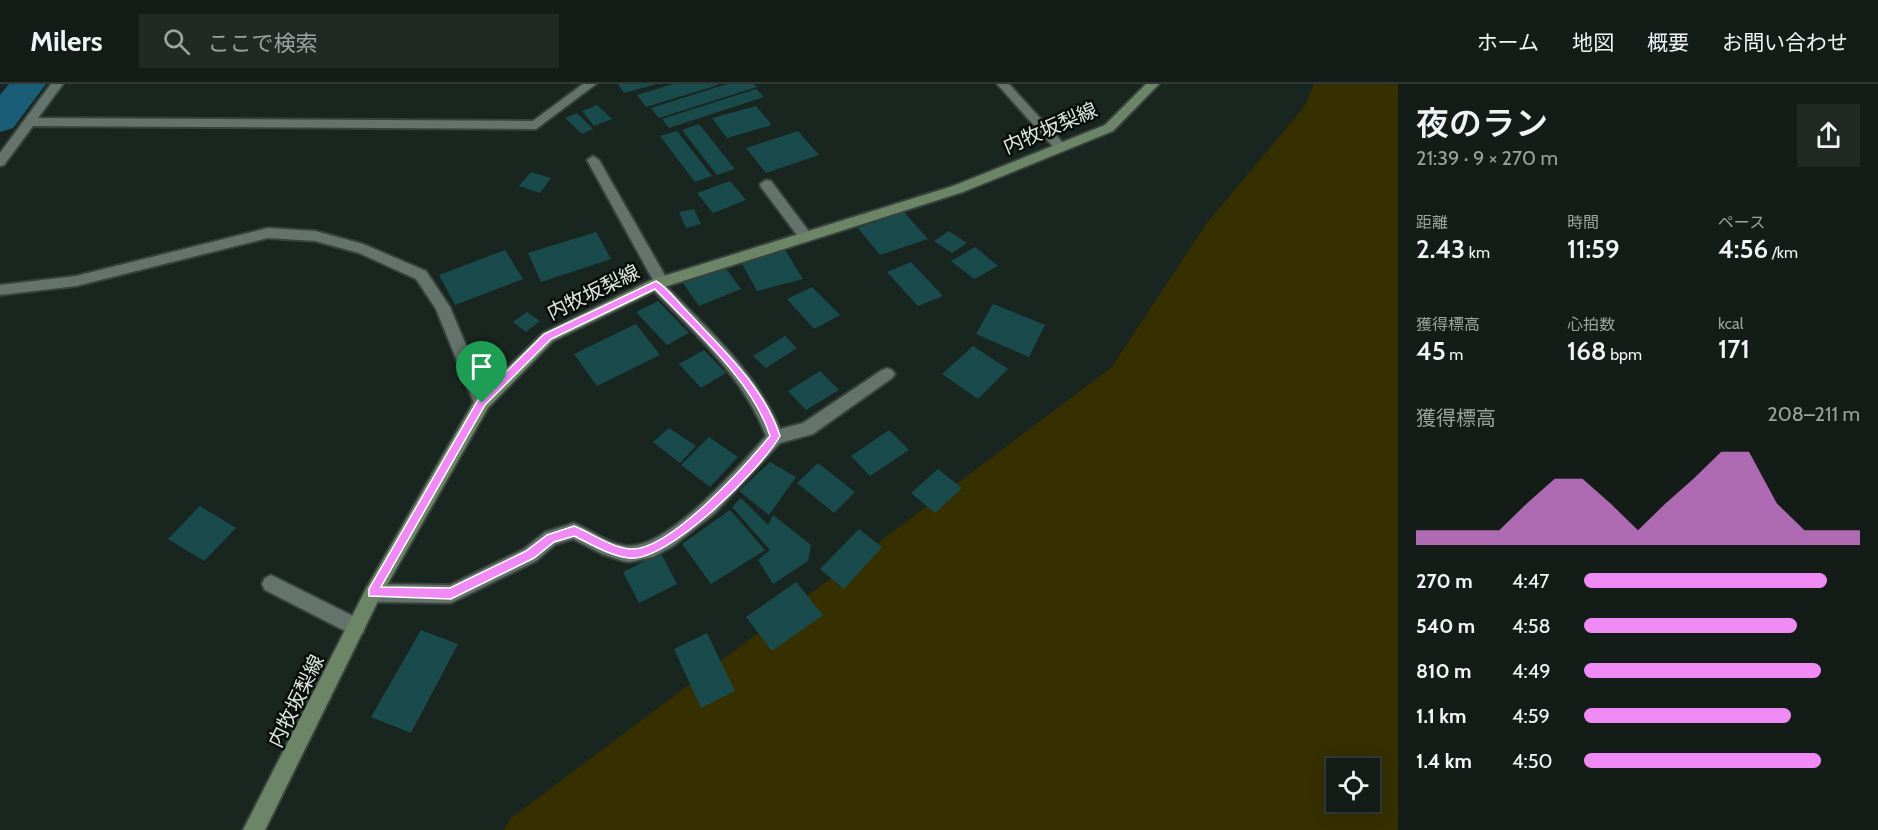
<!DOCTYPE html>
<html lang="ja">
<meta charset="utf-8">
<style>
:root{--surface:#131c17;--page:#202924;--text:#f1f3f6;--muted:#9da1a1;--line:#323a36;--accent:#f08bf5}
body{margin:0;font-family:Cabin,"Noto Sans JP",sans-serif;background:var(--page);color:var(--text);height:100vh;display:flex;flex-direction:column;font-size:22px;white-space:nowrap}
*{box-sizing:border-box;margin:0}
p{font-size:20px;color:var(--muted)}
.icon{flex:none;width:33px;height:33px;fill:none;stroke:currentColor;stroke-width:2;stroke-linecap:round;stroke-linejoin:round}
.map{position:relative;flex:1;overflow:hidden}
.drawer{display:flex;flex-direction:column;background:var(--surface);width:480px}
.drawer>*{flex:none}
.controls{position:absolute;left:1326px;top:674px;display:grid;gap:12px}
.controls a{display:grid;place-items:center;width:54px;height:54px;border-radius:0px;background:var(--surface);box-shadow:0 3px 15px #0003,0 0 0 2px var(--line);font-size:30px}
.pin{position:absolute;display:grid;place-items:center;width:51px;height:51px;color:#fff;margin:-62px -26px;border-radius:50% 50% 50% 0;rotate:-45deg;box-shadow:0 0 6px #0007}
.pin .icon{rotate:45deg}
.round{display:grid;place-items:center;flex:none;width:63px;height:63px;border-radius:0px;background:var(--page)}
.headline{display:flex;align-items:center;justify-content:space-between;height:102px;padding:0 18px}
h1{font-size:33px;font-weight:600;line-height:45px}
.stats{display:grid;grid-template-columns:repeat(3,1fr);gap:9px;height:102px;padding:6px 18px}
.stats div{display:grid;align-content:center}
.stats b{font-size:26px;font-weight:600}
.stats small{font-size:16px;font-weight:400}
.stats p{font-size:16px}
.chart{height:168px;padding:12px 18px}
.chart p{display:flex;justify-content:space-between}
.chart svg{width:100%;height:108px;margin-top:6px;fill:var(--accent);opacity:.7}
ul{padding:0 18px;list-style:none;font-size:20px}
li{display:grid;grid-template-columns:96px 72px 1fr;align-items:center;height:45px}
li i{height:15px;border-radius:8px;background:var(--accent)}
header{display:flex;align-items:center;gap:36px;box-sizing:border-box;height:84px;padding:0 30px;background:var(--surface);border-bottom:2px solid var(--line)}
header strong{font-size:28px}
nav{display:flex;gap:33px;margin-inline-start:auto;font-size:21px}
.search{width:420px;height:54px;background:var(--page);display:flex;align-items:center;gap:15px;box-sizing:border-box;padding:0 21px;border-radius:0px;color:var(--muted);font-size:22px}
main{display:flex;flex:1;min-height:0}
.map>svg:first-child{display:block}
.green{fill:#362f00;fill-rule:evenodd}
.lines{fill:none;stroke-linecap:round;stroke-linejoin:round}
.river{fill:#1a5d77;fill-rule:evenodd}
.building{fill:#1a4b4c}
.minor-casing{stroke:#38423d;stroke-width:4}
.secondary-casing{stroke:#38423d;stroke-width:4}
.minor{fill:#65736d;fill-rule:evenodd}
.secondary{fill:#6c8567;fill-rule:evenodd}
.route{fill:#f08bf5;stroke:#fff;stroke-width:1.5;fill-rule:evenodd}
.labels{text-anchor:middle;stroke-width:5;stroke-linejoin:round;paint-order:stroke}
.street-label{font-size:20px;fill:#dee6e2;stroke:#080d0a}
</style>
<header>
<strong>Milers</strong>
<div class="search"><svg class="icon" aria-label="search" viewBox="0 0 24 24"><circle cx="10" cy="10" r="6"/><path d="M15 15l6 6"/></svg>ここで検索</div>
<nav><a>ホーム</a><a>地図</a><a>概要</a><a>お問い合わせ</a></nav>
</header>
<main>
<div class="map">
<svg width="1398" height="746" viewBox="0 0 1398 746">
<rect width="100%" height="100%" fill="#19251f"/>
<path class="green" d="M 1314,0 L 1398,0 L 1398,746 L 504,746 L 510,735 L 1111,284 L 1207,139 L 1304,23 ZM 1336,684 L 1370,684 L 1370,717 L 1336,717 Z"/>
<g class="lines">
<path class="river" d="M 9,0 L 46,0 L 13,44 L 0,48 L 0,11 Z"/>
</g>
<path class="building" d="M 618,0 L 654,0 L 654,1 L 624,9 Z
M 673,0 L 718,0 L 718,1 L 646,23 L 637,11 Z
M 727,0 L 754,0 L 757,3 L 659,34 L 651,24 Z
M 756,5 L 764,13 L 669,44 L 662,35 Z
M 597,21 L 612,35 L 594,42 L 582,27 Z
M 756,22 L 772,41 L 727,54 L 712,34 Z
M 577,29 L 593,45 L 582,50 L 565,34 Z
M 699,40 L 735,85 L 717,91 L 682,46 Z
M 677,47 L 712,92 L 695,98 L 660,52 Z
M 798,47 L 819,71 L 766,89 L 746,64 Z
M 531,88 L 551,94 L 540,109 L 519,102 Z
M 730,97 L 746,116 L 713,129 L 697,109 Z
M 694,125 L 701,140 L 686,144 L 679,128 Z
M 904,128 L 928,155 L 880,171 L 858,144 Z
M 949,147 L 967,159 L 952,169 L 934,157 Z
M 596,148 L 611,175 L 541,198 L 528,169 Z
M 975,163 L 998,182 L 974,195 L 951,177 Z
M 505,166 L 523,195 L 455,221 L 439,191 Z
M 785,166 L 803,195 L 757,207 L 741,178 Z
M 911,178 L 943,212 L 918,222 L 887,188 Z
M 725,183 L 741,205 L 699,222 L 683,199 Z
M 812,203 L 840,231 L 814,245 L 787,215 Z
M 658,217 L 689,249 L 667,261 L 636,228 Z
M 993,220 L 1045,241 L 1029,273 L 976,250 Z
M 527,228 L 540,237 L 526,248 L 513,238 Z
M 636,240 L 660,271 L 597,302 L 574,270 Z
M 785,252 L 797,264 L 766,284 L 753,272 Z
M 973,262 L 1008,285 L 978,315 L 942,290 Z
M 704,266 L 726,289 L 701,304 L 679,280 Z
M 820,287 L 839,306 L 806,326 L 788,307 Z
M 669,344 L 696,362 L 680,379 L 653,358 Z
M 889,346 L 909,366 L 870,392 L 851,372 Z
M 709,353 L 738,373 L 710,403 L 681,381 Z
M 770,378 L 796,393 L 769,431 L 739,407 Z
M 818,379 L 855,408 L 834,429 L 797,399 Z
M 938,385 L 962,404 L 935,429 L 911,409 Z
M 741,414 L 768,441 L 773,431 L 811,461 L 808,477 L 773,500 L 758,476 L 770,466 L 732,423 Z
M 200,422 L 236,444 L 204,477 L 168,455 Z
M 730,426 L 765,466 L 711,500 L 682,460 Z
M 859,445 L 882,463 L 844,505 L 820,485 Z
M 661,469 L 677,500 L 639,519 L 623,488 Z
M 796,498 L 823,531 L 772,567 L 746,533 Z
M 421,546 L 458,560 L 411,649 L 371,633 Z
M 707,549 L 735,607 L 701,624 L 674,565 Z"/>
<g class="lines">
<g class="minor-casing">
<path id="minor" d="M 51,0 L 63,0 L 38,34 L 533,37 L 583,0 L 596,0 L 536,45 L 33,42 L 4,81 L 0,82 L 0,69 Z
M 997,0 L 1009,0 L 1064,60 L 1066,63 L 1064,66 L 1056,66 Z
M 593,72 L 599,76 L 667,195 L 669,199 L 667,203 C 709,246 756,288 780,345 L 803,339 L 882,286 L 887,284 L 892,286 L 895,290 L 892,294 L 813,350 L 780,359 L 715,429 L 673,462 L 653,473 L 630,478 L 623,477 L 602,470 L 573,455 L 556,460 L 536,477 L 451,519 L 373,518 L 367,515 L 364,509 L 367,503 L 373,500 L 450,501 L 524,465 L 545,448 L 574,439 C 592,446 609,461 629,462 C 670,462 740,382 766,352 C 743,292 694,249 651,204 L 649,200 L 653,196 L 587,76 Z
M 766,96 L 771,97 L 810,149 L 812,152 L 810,155 L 800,155 L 761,103 L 760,100 Z
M 268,144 L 315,147 L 363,160 L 426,187 L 450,223 L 490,319 L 488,324 L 482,325 L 476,324 L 436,225 L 416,195 L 359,169 L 315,157 L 268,154 L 76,202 L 0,211 L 0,201 L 76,192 Z
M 271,491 L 363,537 L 365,543 L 363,549 L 356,552 L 349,549 L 265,506 L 262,500 L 265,494 Z"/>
</g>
<g class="secondary-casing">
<path id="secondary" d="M 1146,0 L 1159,0 L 1113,47 L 963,108 L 661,204 L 553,257 L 488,324 L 379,515 L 265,746 L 243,746 L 367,503 L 476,314 L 543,249 L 651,196 L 953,102 L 1105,41 Z"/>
</g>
<use href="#minor" class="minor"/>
<use href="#secondary" class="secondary"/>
</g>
<path class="route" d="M 656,197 C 667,203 677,217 686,226 C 721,264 764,302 780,352 C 761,385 668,479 629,474 C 610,472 591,460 574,452 L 554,458 L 534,474 L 451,515 L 369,512 L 369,505 L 478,316 L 544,250 ZM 655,205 C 694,246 753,297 770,352 C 746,381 669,468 630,465 C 610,463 592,449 574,442 L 547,451 L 526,467 L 450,504 L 381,503 L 485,321 L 551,255 Z"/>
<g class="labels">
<g class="street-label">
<text transform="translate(1050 44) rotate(-23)" y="7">内牧坂梨線</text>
<text transform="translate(593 208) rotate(-26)" y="7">内牧坂梨線</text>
<text transform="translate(296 617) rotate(-64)" y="7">内牧坂梨線</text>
</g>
</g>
</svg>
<div class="controls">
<a><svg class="icon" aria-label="locate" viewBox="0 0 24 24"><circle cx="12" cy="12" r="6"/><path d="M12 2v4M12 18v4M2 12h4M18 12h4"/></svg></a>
</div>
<div class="pin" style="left:482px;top:319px;background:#1e9e55"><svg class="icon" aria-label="arrive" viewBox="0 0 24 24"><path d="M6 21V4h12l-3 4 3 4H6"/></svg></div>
</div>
<section class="drawer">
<div class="headline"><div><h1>夜のラン</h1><p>21:39 · 9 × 270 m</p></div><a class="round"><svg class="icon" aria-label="share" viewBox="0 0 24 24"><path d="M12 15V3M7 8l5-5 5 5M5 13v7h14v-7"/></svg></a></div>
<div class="stats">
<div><p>距離</p><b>2.43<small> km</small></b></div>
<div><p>時間</p><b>11:59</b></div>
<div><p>ペース</p><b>4:56<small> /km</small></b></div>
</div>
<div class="stats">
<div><p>獲得標高</p><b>45<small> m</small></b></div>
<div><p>心拍数</p><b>168<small> bpm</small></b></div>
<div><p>kcal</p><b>171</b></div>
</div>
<div class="chart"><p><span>獲得標高</span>208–211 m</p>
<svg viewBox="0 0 160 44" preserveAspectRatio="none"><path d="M0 44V38L10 38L20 38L30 38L40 27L50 17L60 17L70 27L80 38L90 27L100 17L110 6L120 6L130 27L140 38L150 38L160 38V44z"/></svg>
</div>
<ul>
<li><b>270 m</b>4:47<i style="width:88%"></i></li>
<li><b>540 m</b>4:58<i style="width:77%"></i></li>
<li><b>810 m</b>4:49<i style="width:86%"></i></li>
<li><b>1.1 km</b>4:59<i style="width:75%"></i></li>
<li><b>1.4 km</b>4:50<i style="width:86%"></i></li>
</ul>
</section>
</main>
